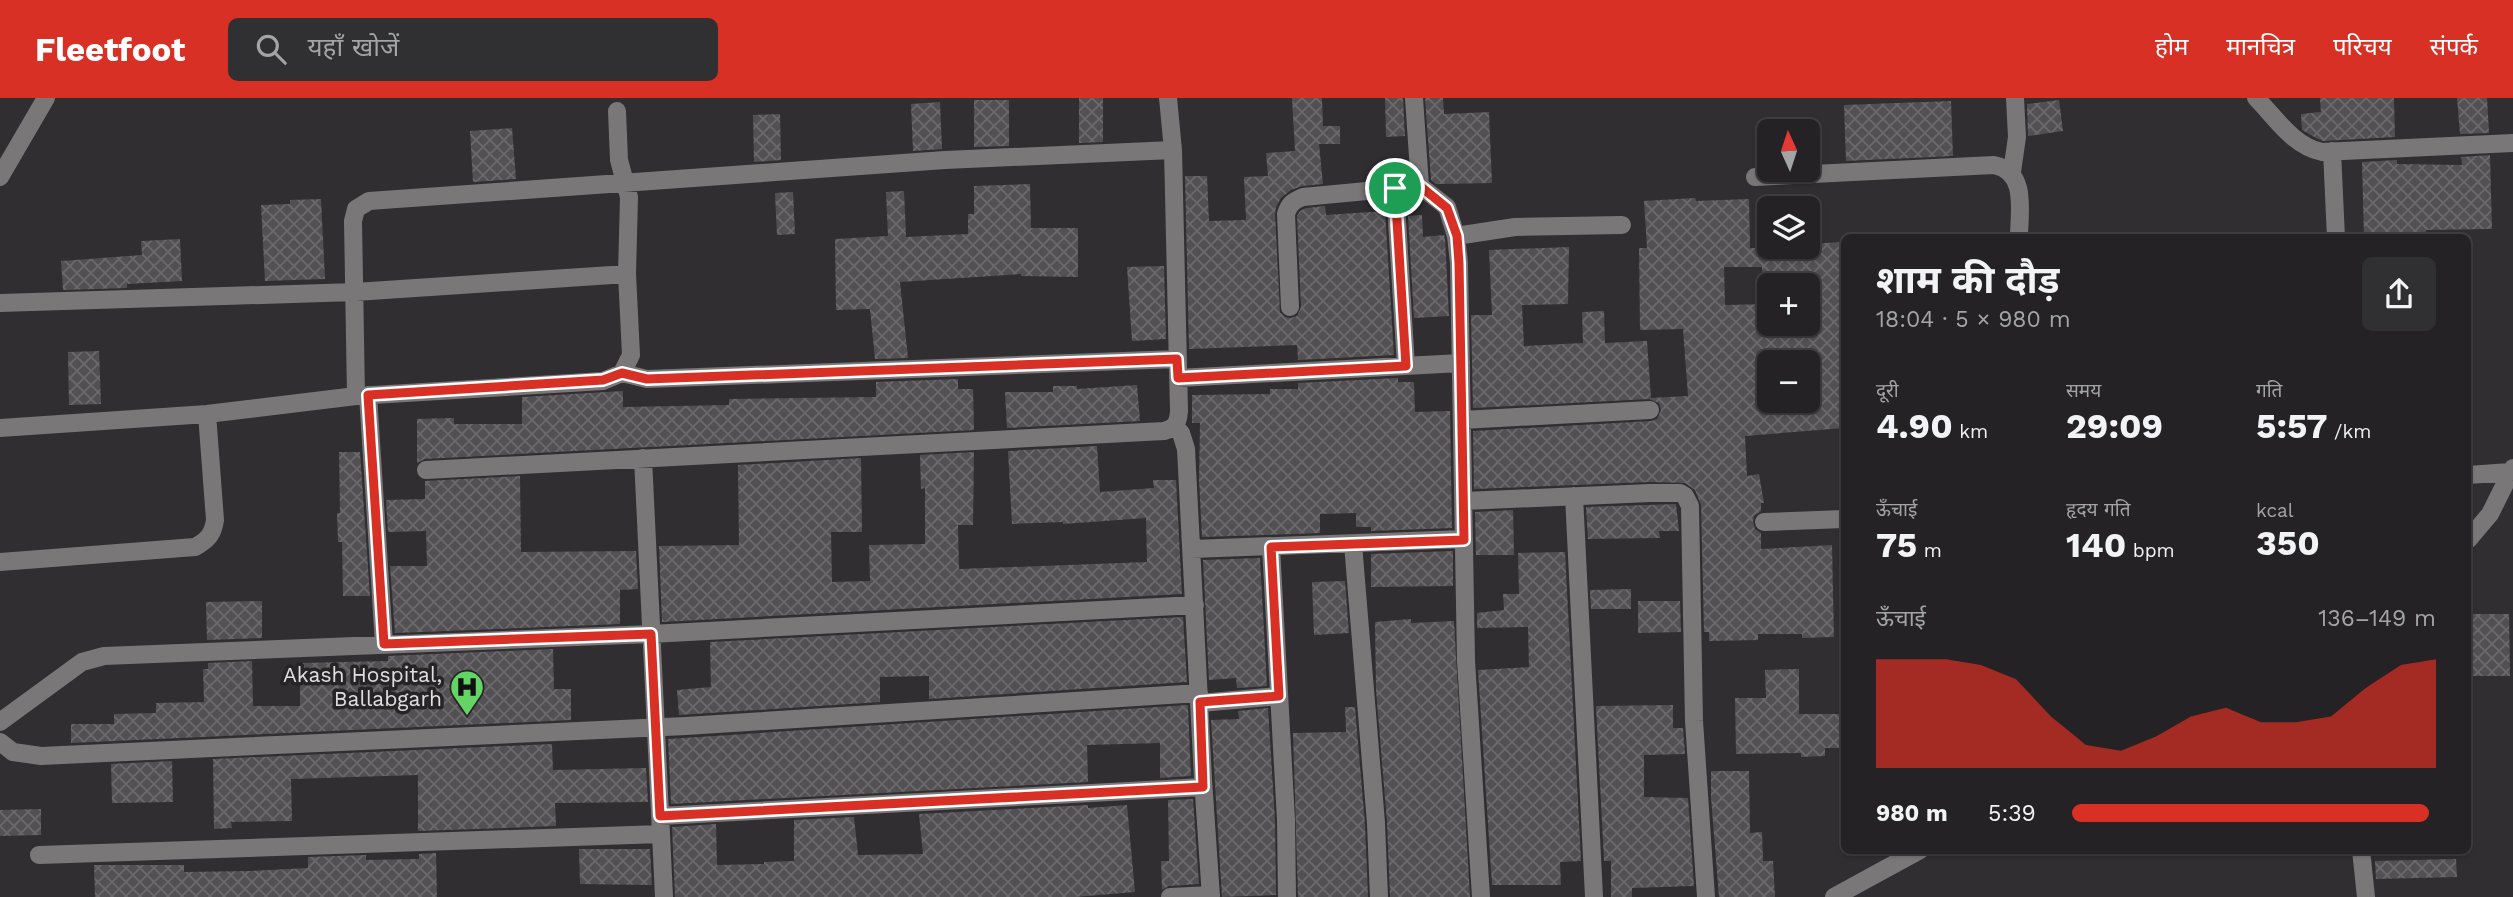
<!DOCTYPE html>
<html lang="hi">
<meta charset="utf-8">
<style>
:root{--surface:#242224;--page:#302f31;--text:#f1f3f6;--muted:#a3a4a6;--line:#413f41;--accent:#d93025}
body{margin:0;font-family:"Work Sans","Noto Sans Devanagari",sans-serif;background:var(--page);color:var(--text);height:100vh;display:flex;flex-direction:column;font-size:26px;white-space:nowrap}
*{box-sizing:border-box;margin:0}
p{font-size:23px;color:var(--muted)}
.icon{flex:none;width:38px;height:38px;fill:none;stroke:currentColor;stroke-width:2;stroke-linecap:round;stroke-linejoin:round}
.map{position:relative;flex:1;overflow:hidden}
.side{position:absolute;left:1841px;top:136px;width:630px;height:620px;display:flex;flex-direction:column;background:var(--surface);border-radius:10px;box-shadow:0 2px 5px #0004,0 0 0 2px var(--line)}
.side>*{flex:none}
.needle{width:46px;rotate:357deg}
.tools{position:absolute;left:1757px;top:21px;display:grid;gap:14px}
.tools a{display:grid;place-items:center;width:63px;height:63px;border-radius:10px;background:var(--surface);box-shadow:0 2px 5px #0004,0 0 0 2px var(--line);font-size:35px}
.pin{position:absolute;display:grid;place-items:center;width:60px;height:60px;color:#fff;margin:-30px;border:4px solid #fff;border-radius:50%;box-shadow:0 2px 7px #0007}
.round{display:grid;place-items:center;flex:none;width:74px;height:74px;border-radius:10px;background:var(--page)}
.head{display:flex;align-items:center;justify-content:space-between;height:119px;padding:0 35px}
h1{font-size:38px;font-weight:700;line-height:52px}
.stats{display:grid;grid-template-columns:repeat(3,1fr);gap:10px;height:119px;padding:7px 35px}
.stats div{display:grid;align-content:center}
.stats b{font-size:35px;font-weight:700}
.stats small{font-size:19px;font-weight:400}
.stats p{font-size:19px}
.chart{height:196px;padding:14px 35px}
.chart p{display:flex;justify-content:space-between}
.chart svg{width:100%;height:126px;margin-top:7px;fill:var(--accent);opacity:.7}
ul{padding:0 35px;list-style:none;font-size:23px}
li{display:grid;grid-template-columns:112px 84px 1fr;align-items:center;height:52px}
li i{height:18px;border-radius:9px;background:var(--accent)}
header{display:flex;align-items:center;gap:42px;box-sizing:border-box;height:98px;padding:0 35px;background:var(--accent);color:#fff}
header strong{font-size:33px}
nav{display:flex;gap:38px;margin-inline-start:auto;font-size:24px}
.search{width:490px;height:63px;background:var(--page);display:flex;align-items:center;gap:18px;box-sizing:border-box;padding:0 24px;border-radius:10px;color:var(--muted);font-size:26px}
.map>svg:first-child{display:block}
.building{fill:url(#building-cross-hatch);fill-rule:evenodd}
.lines{fill:none;stroke-linecap:round;stroke-linejoin:round}
.minor{stroke:#797778;stroke-width:18}
.route-casing{stroke:#fff;stroke-width:14}
.route{stroke:#d93025;stroke-width:9}
.labels{text-anchor:middle;stroke-width:7;stroke-linejoin:round;paint-order:stroke}
.poi-label{font-size:21px;fill:#e0dee0;stroke:#272426;text-anchor:end}
</style>
<header>
<strong>Fleetfoot</strong>
<div class="search"><svg class="icon" aria-label="search" viewBox="0 0 24 24"><circle cx="10" cy="10" r="6"/><path d="M15 15l6 6"/></svg>यहाँ खोजें</div>
<nav><a>होम</a><a>मानचित्र</a><a>परिचय</a><a>संपर्क</a></nav>
</header>
<div class="map">
<svg width="2513" height="799" viewBox="0 0 2513 799">
<defs>
<pattern id="building-cross-hatch" width="8" height="8" patternUnits="userSpaceOnUse" patternTransform="scale(1.75)"><rect width="8" height="8" fill="#535053"/><path d="M0 0l8 8M0 8l8-8" fill="none" stroke="#6b696b"/></pattern>
</defs>
<rect width="100%" height="100%" fill="#302e30"/>
<path class="building" d="M 1079,0 L 1103,0 L 1103,44 L 1079,45 Z
M 1292,0 L 1322,0 L 1323,28 L 1340,28 L 1340,46 L 1319,46 L 1323,86 L 1302,88 L 1291,92 L 1281,100 L 1276,109 L 1275,116 L 1280,214 L 1285,219 L 1291,220 L 1297,218 L 1301,209 L 1297,118 L 1300,113 L 1306,110 L 1325,108 L 1326,117 L 1385,113 L 1394,257 L 1298,262 L 1297,247 L 1189,251 L 1185,78 L 1207,78 L 1209,123 L 1246,122 L 1244,79 L 1268,78 L 1266,55 L 1295,53 Z
M 1385,0 L 1403,0 L 1405,38 L 1386,39 Z
M 1425,0 L 1443,0 L 1444,16 L 1489,14 L 1492,85 L 1436,86 L 1431,82 Z
M 2320,0 L 2394,0 L 2395,39 L 2323,43 L 2316,40 L 2302,32 L 2301,16 L 2321,14 Z
M 2457,0 L 2487,0 L 2489,35 L 2460,36 Z
M 974,2 L 1009,2 L 1009,48 L 974,49 Z
M 2059,2 L 2063,33 L 2028,38 L 2027,6 Z
M 1951,3 L 1953,58 L 1846,63 L 1844,7 Z
M 940,4 L 942,51 L 913,53 L 911,6 Z
M 780,16 L 781,62 L 754,64 L 753,17 Z
M 512,30 L 516,81 L 473,84 L 470,33 Z
M 2490,57 L 2492,131 L 2426,132 L 2426,140 L 2364,140 L 2362,64 L 2397,62 L 2397,66 L 2462,67 L 2461,59 Z
M 1030,86 L 1031,130 L 1078,130 L 1078,179 L 1021,178 L 1021,176 L 900,184 L 908,260 L 875,261 L 870,211 L 836,212 L 835,141 L 888,138 L 886,94 L 904,93 L 906,139 L 968,136 L 968,116 L 974,116 L 974,88 Z
M 793,94 L 795,136 L 777,137 L 775,95 Z
M 1695,100 L 1696,103 L 1749,101 L 1750,150 L 1808,149 L 1808,146 L 1844,144 L 1844,330 L 1745,338 L 1747,378 L 1759,376 L 1764,405 L 1761,405 L 1761,413 L 1754,418 L 1753,424 L 1755,431 L 1761,435 L 1761,451 L 1832,447 L 1834,539 L 1802,540 L 1802,536 L 1758,536 L 1758,542 L 1709,543 L 1709,534 L 1704,534 L 1701,407 L 1695,392 L 1685,385 L 1650,384 L 1474,391 L 1473,333 L 1651,323 L 1657,321 L 1661,312 L 1659,305 L 1649,301 L 1473,310 L 1471,217 L 1492,217 L 1489,152 L 1569,149 L 1568,206 L 1522,207 L 1524,248 L 1583,245 L 1582,214 L 1604,213 L 1605,245 L 1647,243 L 1651,300 L 1688,298 L 1683,231 L 1640,232 L 1639,150 L 1647,150 L 1644,103 ZM 1724,169 L 1762,169 L 1763,187 L 1808,187 L 1808,226 L 1769,226 L 1769,206 L 1725,207 ZM 1769,264 L 1808,264 L 1808,303 L 1769,303 Z
M 321,101 L 325,181 L 265,183 L 261,107 L 290,106 L 290,102 Z
M 1422,117 L 1423,139 L 1444,137 L 1445,140 L 1449,218 L 1414,220 L 1408,118 Z
M 180,141 L 182,183 L 127,186 L 127,190 L 63,192 L 61,163 L 142,157 L 141,143 Z
M 1164,168 L 1166,241 L 1132,243 L 1127,169 Z
M 99,253 L 101,306 L 69,307 L 68,254 Z
M 1398,280 L 1398,284 L 1414,284 L 1415,314 L 1450,313 L 1452,430 L 1371,433 L 1371,429 L 1356,429 L 1356,415 L 1320,416 L 1320,435 L 1202,439 L 1199,382 L 1200,325 L 1192,325 L 1192,297 L 1270,296 L 1270,291 L 1298,291 L 1298,285 Z
M 958,281 L 958,291 L 973,291 L 974,332 L 425,361 L 417,365 L 417,321 L 454,320 L 454,326 L 522,326 L 522,299 L 623,293 L 623,309 L 729,307 L 729,301 L 876,299 L 876,284 Z
M 1137,287 L 1140,323 L 1007,330 L 1005,294 L 1053,294 L 1053,288 L 1077,288 L 1077,291 Z
M 1097,348 L 1100,394 L 1154,390 L 1153,382 L 1176,382 L 1182,496 L 662,524 L 659,448 L 739,447 L 738,367 L 861,360 L 862,434 L 831,434 L 832,484 L 870,483 L 869,447 L 925,446 L 925,390 L 921,391 L 920,357 L 974,354 L 973,427 L 958,427 L 959,471 L 1147,464 L 1146,420 L 1063,426 L 1063,424 L 1012,426 L 1008,353 Z
M 339,354 L 360,354 L 370,498 L 343,498 L 342,444 L 338,444 L 337,415 L 340,415 Z
M 520,378 L 521,454 L 636,453 L 638,491 L 620,492 L 620,526 L 395,535 L 390,468 L 427,468 L 426,433 L 388,434 L 386,402 L 425,401 L 425,383 Z
M 1676,406 L 1679,433 L 1659,433 L 1660,440 L 1588,441 L 1586,409 Z
M 1513,412 L 1514,457 L 1476,457 L 1475,414 Z
M 1453,453 L 1453,488 L 1371,489 L 1371,456 Z
M 1565,454 L 1581,763 L 1560,764 L 1561,787 L 1492,787 L 1478,572 L 1529,569 L 1528,529 L 1477,530 L 1477,515 L 1504,512 L 1503,496 L 1519,496 L 1518,455 Z
M 1260,460 L 1267,588 L 1237,590 L 1236,580 L 1209,582 L 1203,462 Z
M 1345,483 L 1349,535 L 1314,537 L 1312,484 Z
M 1631,491 L 1631,511 L 1591,511 L 1590,492 Z
M 262,503 L 262,540 L 207,542 L 206,504 Z
M 1638,503 L 1680,503 L 1681,534 L 1638,535 Z
M 2468,516 L 2509,516 L 2510,578 L 2468,578 Z
M 1183,519 L 1187,584 L 929,601 L 929,578 L 880,579 L 880,604 L 679,617 L 677,592 L 711,589 L 710,544 Z
M 1411,521 L 1411,525 L 1454,523 L 1470,799 L 1390,799 L 1387,724 L 1376,592 L 1375,524 Z
M 553,551 L 554,591 L 571,591 L 571,622 L 71,645 L 71,626 L 114,626 L 114,616 L 156,615 L 156,605 L 204,604 L 203,571 L 208,571 L 208,565 L 252,563 L 253,608 L 300,608 L 300,565 L 388,563 L 388,558 Z
M 1799,571 L 1799,616 L 1844,616 L 1844,650 L 1825,650 L 1825,658 L 1801,659 L 1801,655 L 1736,656 L 1735,600 L 1766,600 L 1765,572 Z
M 1188,607 L 1191,678 L 1160,680 L 1160,645 L 1087,647 L 1088,684 L 671,706 L 668,641 Z
M 1673,607 L 1673,630 L 1683,630 L 1685,656 L 1644,657 L 1644,699 L 1688,700 L 1694,788 L 1632,790 L 1632,799 L 1611,799 L 1611,763 L 1604,763 L 1596,608 Z
M 1345,609 L 1355,609 L 1365,726 L 1368,799 L 1298,799 L 1293,635 L 1346,634 Z
M 1268,610 L 1275,722 L 1276,797 L 1222,799 L 1211,622 L 1239,621 L 1238,613 Z
M 552,646 L 553,672 L 646,670 L 648,704 L 555,705 L 556,728 L 418,733 L 418,677 L 291,681 L 292,723 L 231,724 L 232,730 L 214,731 L 213,661 Z
M 172,663 L 173,704 L 112,705 L 111,666 Z
M 1711,673 L 1749,673 L 1750,735 L 1762,734 L 1763,763 L 1773,763 L 1775,799 L 1719,799 L 1711,699 Z
M 1193,701 L 1199,786 L 1169,788 L 1162,792 L 1161,763 L 1169,763 L 1168,702 Z
M 1088,707 L 1088,710 L 1127,707 L 1135,794 L 1075,799 L 675,799 L 672,729 L 716,726 L 717,767 L 764,766 L 764,764 L 794,763 L 794,722 L 854,719 L 858,757 L 923,756 L 919,716 Z
M 41,711 L 41,737 L 0,738 L 0,712 Z
M 579,751 L 650,751 L 652,787 L 580,786 Z
M 436,755 L 437,799 L 95,799 L 94,767 L 184,767 L 184,774 L 249,773 L 308,770 L 308,759 L 366,757 L 366,762 L 419,761 L 419,756 Z
M 2456,761 L 2457,779 L 2376,781 L 2375,763 Z"/>
<g class="lines">
<path class="minor" d="M 1414,0 L 1420,88 L 1447,109 L 1456,138 L 1459,165 L 1466,563 L 1481,799
M 2256,0 C 2276,20 2293,48 2322,54 L 2513,45
M 2332,53 L 2336,140
M 2012,74 L 2017,39 L 2015,0
M 0,79 L 46,0
M 1755,79 L 1994,67 C 2028,74 2019,113 2019,140
M 1395,90 L 1406,268
M 1456,138 L 1515,129 L 1622,127
M 0,205 L 355,194 L 627,176
M 1290,209 L 1286,116 C 1289,106 1293,103 1303,99 L 1420,88
M 622,275 L 647,281 L 1177,261
M 1178,280 L 1461,265
M 368,297 L 384,546
M 356,298 L 353,123 L 356,111 L 369,103 L 945,62 L 1173,52
M 1462,322 L 1650,312
M 1175,328 L 1181,335 L 1186,351 L 1203,681 L 1211,799
M 0,330 L 207,316 L 356,298 L 603,283 L 622,275 L 631,257 L 627,176 L 629,99 L 619,62 L 617,13
M 643,360 L 664,799
M 426,372 L 1164,333 C 1175,330 1178,326 1179,313 L 1173,52 L 1168,0
M 2468,377 L 2510,374
M 1574,398 L 1594,799
M 1464,403 L 1650,395 L 1680,395 L 1685,398 L 1690,408 L 1694,623 L 1706,799
M 1764,424 L 1844,421
M 2468,442 L 2490,416 L 2513,370
M 1353,446 L 1376,725 L 1379,799
M 1271,449 L 1286,722 L 1287,799
M 1192,451 L 1464,441
M 0,464 L 195,449 C 208,442 213,436 215,422 L 207,316
M 1200,605 L 1279,598
M 0,624 L 82,564 L 104,558 L 651,536 L 1195,507
M 0,644 L 13,654 L 41,658 L 686,628 L 1199,595
M 660,718 L 1203,689
M 2361,752 L 2366,799
M 39,757 L 661,736
M 1170,799 L 1211,797
M 1834,799 L 1920,752"/>
</g>
<g class="lines">
<g class="route-casing">
<path id="route" d="M 1420,88 L 1447,110 L 1457,138 L 1459,165 L 1464,442 L 1271,449 L 1279,598 L 1200,604 L 1203,689 L 660,718 L 651,536 L 384,546 L 368,297 L 603,282 L 622,275 L 647,281 L 1177,261 L 1178,280 L 1406,268 L 1395,90 Z"/>
</g>
<use href="#route" class="route"/>
</g>
<defs>
<g id="hospital-pin" transform="scale(1.75)"><path d="M0 17L-7.5 6A9.5 9.5 0 1 1 7.5 6Z" fill="#65d467" stroke="#272426"/><path d="M-5-5h3v3.5h4V-5h3V5h-3V1.5h-4V5h-3Z" fill="#111"/></g>
</defs>
<g fill-rule="evenodd">
<use href="#hospital-pin" x="467" y="589"/>
</g>
<g class="labels">
<g class="poi-label">
<text x="442" y="584">Akash Hospital,<tspan x="442" dy="24">Ballabgarh</tspan></text>
</g>
</g>
</svg>
<div class="tools">
<a><svg class="needle" viewBox="-14 -14 28 28"><path d="M0-13l5 13h-10z" fill="#e53935"/><path d="M0 13l5-13h-10z" fill="#a3a4a6"/></svg></a>
<a><svg class="icon" aria-label="layers" viewBox="0 0 24 24"><path d="M12 4l9 5-9 5-9-5zM3 14l9 5 9-5"/></svg></a>
<a>+</a>
<a>−</a>
</div>
<div class="pin" style="left:1395px;top:90px;background:#1e9e55"><svg class="icon" aria-label="arrive" viewBox="0 0 24 24"><path d="M6 21V4h12l-3 4 3 4H6"/></svg></div>
<section class="side">
<div class="head"><div><h1>शाम की दौड़</h1><p>18:04 · 5 × 980 m</p></div><a class="round"><svg class="icon" aria-label="share" viewBox="0 0 24 24"><path d="M12 15V3M7 8l5-5 5 5M5 13v7h14v-7"/></svg></a></div>
<div class="stats">
<div><p>दूरी</p><b>4.90<small> km</small></b></div>
<div><p>समय</p><b>29:09</b></div>
<div><p>गति</p><b>5:57<small> /km</small></b></div>
</div>
<div class="stats">
<div><p>ऊँचाई</p><b>75<small> m</small></b></div>
<div><p>हृदय गति</p><b>140<small> bpm</small></b></div>
<div><p>kcal</p><b>350</b></div>
</div>
<div class="chart"><p><span>ऊँचाई</span>136–149 m</p>
<svg viewBox="0 0 160 44" preserveAspectRatio="none"><path d="M0 44V6L10 6L20 6L30 8L40 13L50 26L60 36L70 38L80 33L90 26L100 23L110 28L120 28L130 26L140 16L150 8L160 6V44z"/></svg>
</div>
<ul>
<li><b>980 m</b>5:39<i style="width:98%"></i></li>
</ul>
</section>
</div>
